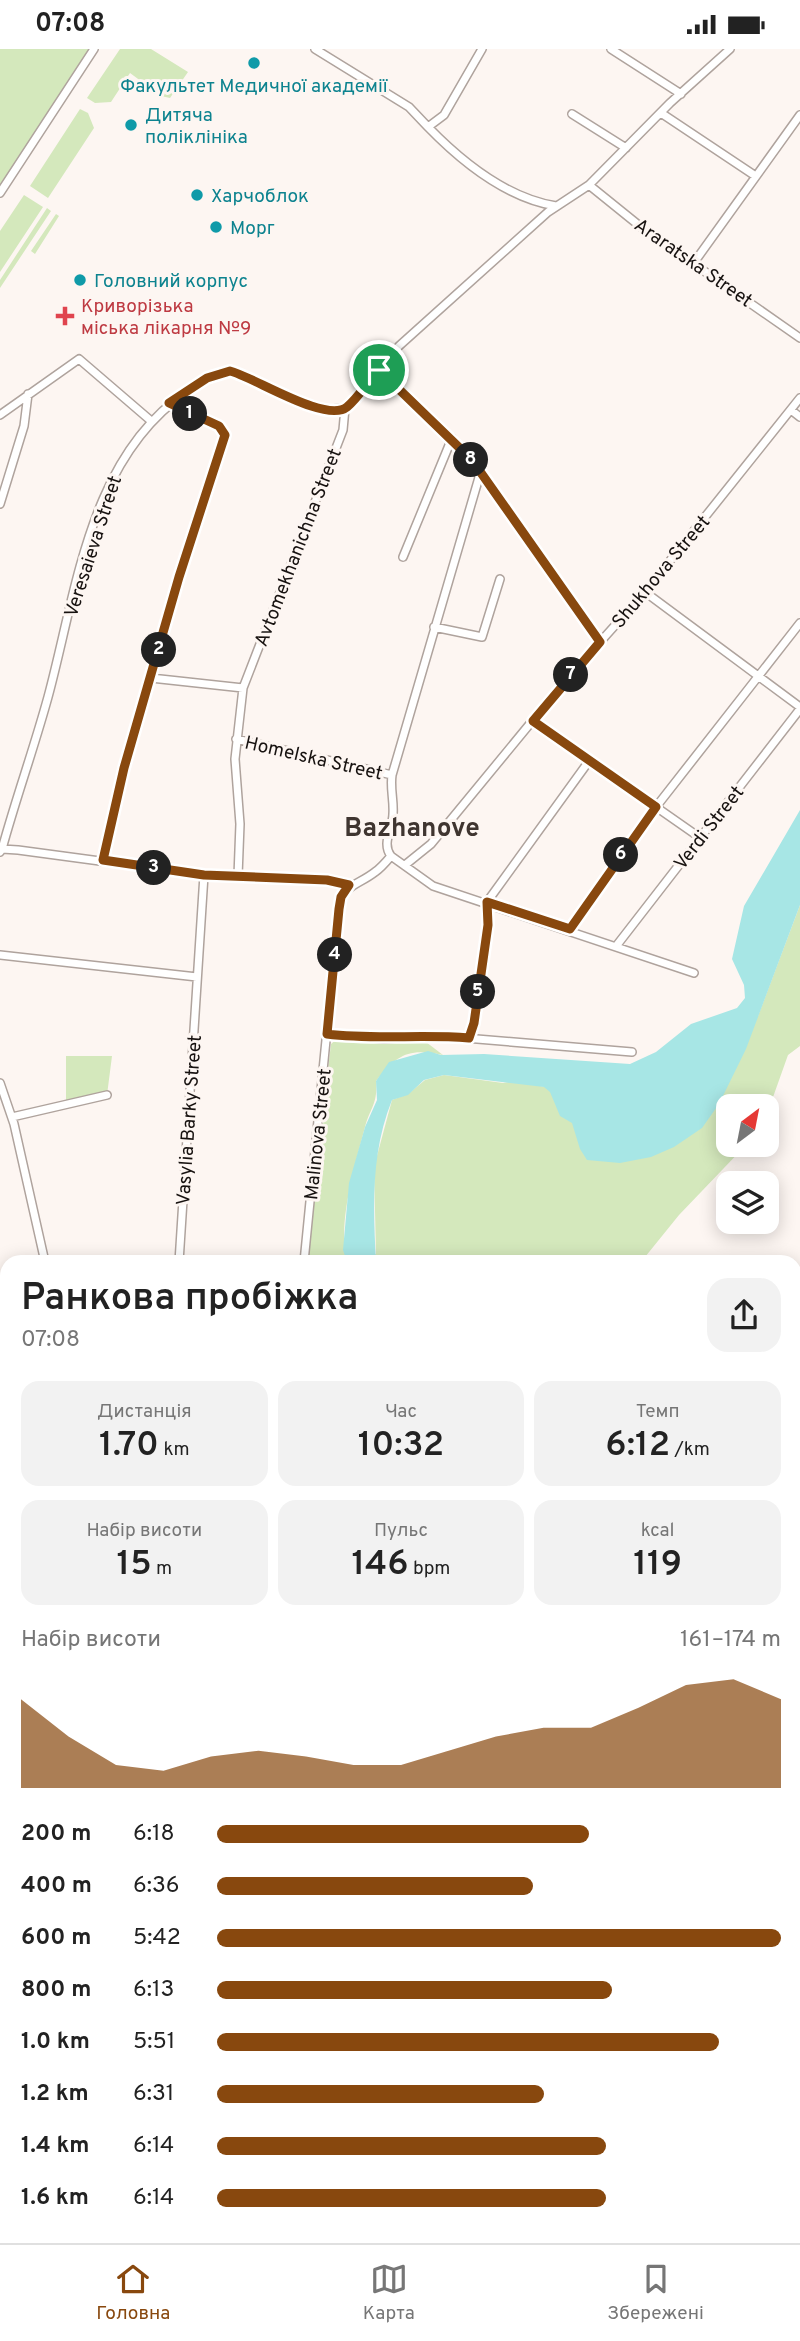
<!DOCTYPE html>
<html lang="uk">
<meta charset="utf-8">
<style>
:root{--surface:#fff;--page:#f2f2f2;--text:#222;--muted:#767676;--line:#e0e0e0;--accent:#88480e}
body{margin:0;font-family:Overpass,sans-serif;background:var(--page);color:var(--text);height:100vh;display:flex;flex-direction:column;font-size:26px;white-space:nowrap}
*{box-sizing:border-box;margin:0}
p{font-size:23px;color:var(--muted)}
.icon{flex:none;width:38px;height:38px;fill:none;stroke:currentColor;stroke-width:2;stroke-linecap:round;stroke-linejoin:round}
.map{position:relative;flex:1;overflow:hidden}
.panel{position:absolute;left:0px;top:1206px;width:802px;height:989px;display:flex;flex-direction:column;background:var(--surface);border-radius:21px 21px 0 0;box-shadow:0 4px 18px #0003}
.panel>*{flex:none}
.needle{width:46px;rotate:32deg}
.buttons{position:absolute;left:716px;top:1045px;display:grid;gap:14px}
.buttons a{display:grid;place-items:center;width:63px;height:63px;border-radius:14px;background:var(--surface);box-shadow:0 4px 18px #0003;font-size:35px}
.pin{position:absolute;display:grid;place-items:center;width:60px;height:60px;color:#fff;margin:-30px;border:4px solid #fff;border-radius:50%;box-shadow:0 2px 7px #0007}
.km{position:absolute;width:35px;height:35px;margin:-18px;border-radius:50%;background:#222;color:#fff;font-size:19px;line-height:35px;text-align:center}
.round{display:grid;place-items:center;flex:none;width:74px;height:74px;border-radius:21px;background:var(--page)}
.summary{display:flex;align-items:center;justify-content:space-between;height:119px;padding:0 21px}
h1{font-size:38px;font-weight:600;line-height:52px}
.figures{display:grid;grid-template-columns:repeat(3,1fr);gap:10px;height:119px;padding:7px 21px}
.figures div{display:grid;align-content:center;border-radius:18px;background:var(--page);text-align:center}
.figures b{font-size:35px;font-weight:600}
.figures small{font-size:19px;font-weight:400}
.figures p{font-size:19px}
.chart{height:196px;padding:14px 21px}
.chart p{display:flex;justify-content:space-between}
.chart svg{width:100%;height:126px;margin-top:7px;fill:var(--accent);opacity:.7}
ul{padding:0 21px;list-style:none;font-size:23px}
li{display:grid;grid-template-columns:112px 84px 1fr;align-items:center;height:52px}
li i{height:18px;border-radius:9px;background:var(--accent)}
.status{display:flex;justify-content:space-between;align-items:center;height:49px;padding:0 35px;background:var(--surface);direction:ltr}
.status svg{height:19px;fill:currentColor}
.dock{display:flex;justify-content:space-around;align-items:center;height:98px;border-top:2px solid var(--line);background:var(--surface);font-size:19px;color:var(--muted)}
.dock a{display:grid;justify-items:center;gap:4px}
.dock .current{color:var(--accent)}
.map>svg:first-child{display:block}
.green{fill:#d4e8bc}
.water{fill:#a7e6e5}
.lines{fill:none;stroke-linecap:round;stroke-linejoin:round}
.street-casing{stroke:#afa39d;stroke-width:10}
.street{stroke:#fff;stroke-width:7}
.route-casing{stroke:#fff;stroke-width:14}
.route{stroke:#88480e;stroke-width:9}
.culture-dot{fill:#0f9aa8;stroke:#fdf6f2;stroke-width:2.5}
.health-dot{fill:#e0444e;stroke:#fdf6f2;stroke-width:2.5}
.labels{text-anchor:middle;stroke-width:6;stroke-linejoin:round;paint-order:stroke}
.culture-label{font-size:19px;fill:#0d838f;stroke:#fdf6f2;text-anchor:start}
.street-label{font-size:19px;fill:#171210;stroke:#fdf6f2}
.health-label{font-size:19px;fill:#be3a42;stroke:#fdf6f2;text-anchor:start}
.district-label{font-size:26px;font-weight:bold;fill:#3f3530;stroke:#fdf6f2}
</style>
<div class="status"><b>07:08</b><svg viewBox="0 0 49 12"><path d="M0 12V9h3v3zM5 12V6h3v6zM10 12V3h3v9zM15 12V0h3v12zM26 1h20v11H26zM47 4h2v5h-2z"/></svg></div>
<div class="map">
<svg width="800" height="2194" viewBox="0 0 800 2194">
<rect width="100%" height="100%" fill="#fdf6f2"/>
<path class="green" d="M 0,0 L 94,0 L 0,144 Z
M 120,0 L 151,0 L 188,23 L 170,49 L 161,47 L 130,24 L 111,53 L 95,54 L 87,49 Z
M 80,60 L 88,64 L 94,79 L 48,149 L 30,137 Z
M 24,146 L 43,158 L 0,223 L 0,182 Z
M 47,159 L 51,162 L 0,239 L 0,231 Z
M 56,165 L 59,167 L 35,205 L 31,202 Z
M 800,856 L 800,997 L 788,1006 L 767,1065 L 766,1057 L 728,1057 L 728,1096 L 746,1096 L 679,1166 L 641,1213 L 354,1213 L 376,1205 L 374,1118 L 392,1051 L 408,1045 L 425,1031 L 444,1026 L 503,1034 L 515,1032 L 581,1045 L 758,967 Z
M 338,989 L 426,993 L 443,1006 C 408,999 398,1005 376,1032 C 378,1055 370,1059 365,1078 C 355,1116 337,1175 347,1213 L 305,1213 L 331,995 Z
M 66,1007 L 112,1007 L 107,1046 L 66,1056 Z
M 794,1337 L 800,1339 L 800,1488 L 794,1481 Z
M 0,1697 L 7,1701 L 7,1741 L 0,1731 Z
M 0,1815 L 7,1820 L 7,1872 L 0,1874 Z
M 7,1928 L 7,2188 L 196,2188 L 197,2194 L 0,2194 L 0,1930 Z
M 351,2188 L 398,2188 L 400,2194 L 355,2194 Z"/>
<path class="water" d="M 800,761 L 800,856 L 746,1000 L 719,1055 L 702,1079 L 674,1098 L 651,1108 L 620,1114 L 587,1111 L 580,1100 L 572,1074 L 560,1067 L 550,1043 L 544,1038 L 444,1026 L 424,1031 L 408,1046 L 392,1051 C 371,1103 373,1157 376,1213 L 347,1213 L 343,1201 L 349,1134 L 365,1078 L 377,1051 L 376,1032 L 389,1013 L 428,1002 L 441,1006 L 484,1005 L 630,1015 L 656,1003 L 691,975 L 737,959 L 745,949 L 744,936 L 732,910 L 744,857 Z
M 794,1386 L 800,1389 L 800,1464 L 795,1458 Z"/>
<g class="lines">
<g class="street-casing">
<path id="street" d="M 315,0 L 409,58 L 428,78
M 482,0 L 444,66 L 428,78 C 462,113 506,149 556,157
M 611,0 L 681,45
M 661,64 L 754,126
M 572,65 L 626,99
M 589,136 L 641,178 L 800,289
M 0,144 L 94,0
M 693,215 L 800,66
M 379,321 L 472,411 L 600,593
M 791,361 L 800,368
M 0,366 L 79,310 L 150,371
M 0,455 L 24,377 L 28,345
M 403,508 L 452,389
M 645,543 L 800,658
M 434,578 L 482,588 L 500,530
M 151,629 L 243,639
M 533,672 L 699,788
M 236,690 L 392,726 C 390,740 394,751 393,765 C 393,779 381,794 391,807
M 392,726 L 480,425
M 2,800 C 16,749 34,699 48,648 C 77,541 89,408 188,342 C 201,333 214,323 230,322 L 323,361 L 345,359
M 0,803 L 2,800 L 18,801 L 204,826 L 327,831 L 349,836
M 103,811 L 124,719 L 179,528 L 225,386 L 219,377 L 169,354
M 405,816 L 431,795 L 566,631 L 645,543 L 800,349
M 238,827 L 240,775 L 235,710 L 243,639 L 343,381 L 345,359 L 399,297 L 548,163 L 589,136 L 670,54 L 730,0
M 570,880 L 656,758 L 800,574
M 617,896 L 800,660
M 0,906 L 197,928
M 327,984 L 384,990 L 429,986 L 632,1003
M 469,989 L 474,974 L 488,876 L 487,853 L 589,712
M 0,1034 L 14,1075 L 45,1213
M 12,1068 L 107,1046
M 179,1213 L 204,826
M 304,1213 L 339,860 C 343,835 357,837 375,823 C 381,819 386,813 391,807 L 433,837 L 694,924
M 0,1441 L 7,1450
M 0,1697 L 7,1701
M 794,1849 L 800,1852
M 794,1968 L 800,1969
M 794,2137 L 800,2140
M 794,2181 L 800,2180
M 585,2188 L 586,2194
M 741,2194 L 769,2188"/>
</g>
<use href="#street" class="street"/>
</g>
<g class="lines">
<g class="route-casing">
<path id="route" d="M 379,321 L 472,411 L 600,593 L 533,672 L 656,758 L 570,880 L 487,853 L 488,876 L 474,974 L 469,989 C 421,985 375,991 327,985 L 339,860 L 341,848 L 349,836 L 327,831 L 204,826 L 103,811 L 124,719 L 179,528 L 225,386 L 219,377 L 169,354 L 207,329 L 230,322 C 254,328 326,375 347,358 C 359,348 368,332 379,321 Z"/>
</g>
<use href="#route" class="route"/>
</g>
<g class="culture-dot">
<circle cx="254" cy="14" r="7"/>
<circle cx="131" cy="76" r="7"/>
<circle cx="197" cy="146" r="7"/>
<circle cx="216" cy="178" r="7"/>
<circle cx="80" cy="231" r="7"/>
</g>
<path class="health-dot" d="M61.5 256.5h7v7h7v7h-7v7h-7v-7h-7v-7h7z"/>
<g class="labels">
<g class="culture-label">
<text x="254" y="43" text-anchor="middle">Факультет Медичної академії</text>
<text x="145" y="72">Дитяча<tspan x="145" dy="22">поліклініка</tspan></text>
<text x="211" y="153">Харчоблок</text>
<text x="230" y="185">Морг</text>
<text x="94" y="238">Головний корпус</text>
</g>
<g class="street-label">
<text transform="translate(694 213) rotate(35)" y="7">Araratska Street</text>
<text transform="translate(92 497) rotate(-72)" y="7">Veresaieva Street</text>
<text transform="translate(297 498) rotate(-69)" y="7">Avtomekhanichna Street</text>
<text transform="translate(660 522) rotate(-50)" y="7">Shukhova Street</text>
<text transform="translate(314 708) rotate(13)" y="7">Homelska Street</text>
<text transform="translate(708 778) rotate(-52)" y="7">Verdi Street</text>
<text transform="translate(188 1071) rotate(-86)" y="7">Vasylia Barky Street</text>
<text transform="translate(317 1085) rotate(-84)" y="7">Malinova Street</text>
</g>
<g class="health-label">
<text x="81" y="263">Криворізька<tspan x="81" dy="22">міська лікарня №9</tspan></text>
</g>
<g class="district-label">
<text x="412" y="787">Bazhanove</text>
</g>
</g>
</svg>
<div class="buttons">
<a><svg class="needle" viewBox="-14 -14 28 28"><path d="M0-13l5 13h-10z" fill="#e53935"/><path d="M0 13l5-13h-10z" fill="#767676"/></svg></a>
<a><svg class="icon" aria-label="layers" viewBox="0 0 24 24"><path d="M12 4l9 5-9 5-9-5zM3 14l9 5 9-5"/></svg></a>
</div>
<div class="pin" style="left:379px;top:321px;background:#1e9e55"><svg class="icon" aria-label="arrive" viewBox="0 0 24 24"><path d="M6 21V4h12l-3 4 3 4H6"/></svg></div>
<b class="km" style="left:190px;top:365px">1</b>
<b class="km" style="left:159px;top:601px">2</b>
<b class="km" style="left:154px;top:819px">3</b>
<b class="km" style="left:335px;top:906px">4</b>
<b class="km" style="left:478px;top:943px">5</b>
<b class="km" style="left:621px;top:806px">6</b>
<b class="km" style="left:571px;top:626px">7</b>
<b class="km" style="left:471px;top:411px">8</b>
<section class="panel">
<div class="summary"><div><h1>Ранкова пробіжка</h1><p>07:08</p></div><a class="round"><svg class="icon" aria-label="share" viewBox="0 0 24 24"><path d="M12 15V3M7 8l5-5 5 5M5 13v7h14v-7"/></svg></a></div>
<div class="figures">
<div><p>Дистанція</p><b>1.70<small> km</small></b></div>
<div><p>Час</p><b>10:32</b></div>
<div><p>Темп</p><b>6:12<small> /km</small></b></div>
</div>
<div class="figures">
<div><p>Набір висоти</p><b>15<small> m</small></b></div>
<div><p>Пульс</p><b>146<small> bpm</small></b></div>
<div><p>kcal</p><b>119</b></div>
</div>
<div class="chart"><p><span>Набір висоти</span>161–174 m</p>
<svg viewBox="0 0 160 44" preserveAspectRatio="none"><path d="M0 44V13L10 26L20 36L30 38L40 33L50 31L60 33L70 36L80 36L90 31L100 26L110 23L120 23L130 16L140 8L150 6L160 13V44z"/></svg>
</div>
<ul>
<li><b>200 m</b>6:18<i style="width:66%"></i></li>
<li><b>400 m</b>6:36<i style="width:56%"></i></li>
<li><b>600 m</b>5:42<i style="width:100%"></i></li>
<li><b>800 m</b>6:13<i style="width:70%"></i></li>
<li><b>1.0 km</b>5:51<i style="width:89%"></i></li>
<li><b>1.2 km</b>6:31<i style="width:58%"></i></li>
<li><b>1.4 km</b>6:14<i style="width:69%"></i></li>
<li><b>1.6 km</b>6:14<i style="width:69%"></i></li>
</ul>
</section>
</div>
<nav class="dock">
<a class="current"><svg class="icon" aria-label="home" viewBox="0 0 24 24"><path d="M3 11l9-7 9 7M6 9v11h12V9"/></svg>Головна</a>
<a><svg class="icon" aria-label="map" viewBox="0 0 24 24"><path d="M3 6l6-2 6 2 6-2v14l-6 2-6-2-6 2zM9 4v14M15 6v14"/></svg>Карта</a>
<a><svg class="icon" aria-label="saved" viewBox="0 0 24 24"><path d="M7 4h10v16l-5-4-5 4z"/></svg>Збережені</a>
</nav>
